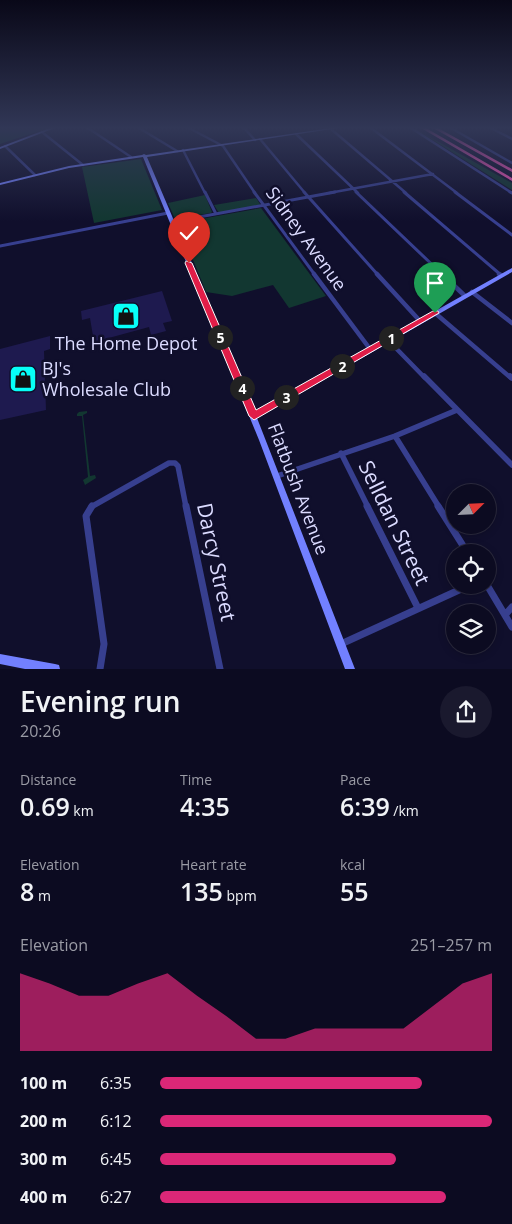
<!DOCTYPE html>
<meta charset="utf-8">
<style>
:root{--surface:#0c0b21;--page:#1a192e;--text:#f1f3f6;--muted:#9a9ba5;--line:#2c2b3f;--accent:#db2777}
body{margin:0;font-family:"Open Sans",sans-serif;background:var(--page);color:var(--text);height:100vh;display:flex;flex-direction:column;font-size:19px;white-space:nowrap}
*{box-sizing:border-box;margin:0}
p{font-size:16px;color:var(--muted)}
.icon{flex:none;width:28px;height:28px;fill:none;stroke:currentColor;stroke-width:2;stroke-linecap:round;stroke-linejoin:round}
.map{position:relative;height:669px;overflow:hidden}
.sheet{display:flex;flex-direction:column;background:var(--surface);flex:1}
.sheet>*{flex:none}
.needle{width:32px;rotate:66deg}
.fabs{position:absolute;left:446px;top:484px;display:grid;gap:10px}
.fabs a{display:grid;place-items:center;width:50px;height:50px;border-radius:50%;background:var(--surface);box-shadow:0 2px 8px #0003,0 0 0 1px var(--line);font-size:25px}
.pin{position:absolute;display:grid;place-items:center;width:42px;height:42px;color:#fff;margin:-51px -21px;border-radius:50% 50% 50% 0;rotate:-45deg;box-shadow:0 0 5px #0007}
.pin .icon{rotate:45deg}
.km{position:absolute;width:25px;height:25px;margin:-12px;border-radius:50%;background:#222;color:#fff;font-size:14px;line-height:25px;text-align:center}
.round{display:grid;place-items:center;flex:none;width:52px;height:52px;border-radius:26px;background:var(--page)}
.overview{display:flex;align-items:center;justify-content:space-between;height:85px;padding:0 20px}
h1{font-size:28px;font-weight:600;line-height:38px}
.metrics{display:grid;grid-template-columns:repeat(3,1fr);gap:8px;height:85px;padding:5px 20px}
.metrics div{display:grid;align-content:center}
.metrics b{font-size:25px;font-weight:600}
.metrics small{font-size:14px;font-weight:400}
.metrics p{font-size:14px}
.chart{height:140px;padding:10px 20px}
.chart p{display:flex;justify-content:space-between}
.chart svg{width:100%;height:90px;margin-top:5px;fill:var(--accent);opacity:.7}
ul{padding:0 20px;list-style:none;font-size:16px}
li{display:grid;grid-template-columns:80px 60px 1fr;align-items:center;height:38px}
li i{height:12px;border-radius:6px;background:var(--accent)}
.map>svg:first-child{display:block}
.green{fill:#123731}
.building{fill:#1e1a4f}
.lines{fill:none;stroke-linecap:round;stroke-linejoin:round}
.street-far4{stroke:#373f8f;stroke-width:2.5}
.street-far3{stroke:#373f8f;stroke-width:3}
.street-far2{stroke:#373f8f;stroke-width:4.5}
.street-far1{stroke:#373f8f;stroke-width:5.5}
.street{stroke:#373f8f;stroke-width:7}
.secondary{fill:#7280ff;fill-rule:evenodd}
.highway{fill:#ff56bc;fill-rule:evenodd}
.route{fill:#e11d48;stroke:#fff}
.labels{text-anchor:middle;stroke-width:5;stroke-linejoin:round;paint-order:stroke}
.street-label{font-size:18px;fill:#dbdbff;stroke:#100f2c}
.poi-label{font-size:18px;fill:#dbdbff;stroke:#100f2c}
.near-street-label{font-size:21px;fill:#dbdbff;stroke:#100f2c}
</style>
<div class="map">
<svg width="512" height="669" viewBox="0 0 512 669">
<rect width="100%" height="100%" fill="#100f2c"/>
<path class="green" d="M 0,128 L 48,128 L 0,144 Z
M 414,128 L 512,183 L 512,190 Z
M 141,159 L 162,210 L 94,223 L 82,167 Z
M 205,195 L 212,212 L 211,213 L 175,219 L 168,203 Z
M 256,198 L 260,204 L 259,206 L 219,213 L 214,205 Z
M 261,208 L 326,296 L 289,308 L 273,285 L 232,296 L 206,292 L 178,223 Z
M 87,411 L 87,413 L 83,415 L 90,476 L 95,475 L 96,478 L 85,485 L 83,480 L 88,477 L 82,416 L 77,416 L 77,414 L 79,412 Z"/>
<path class="building" d="M 162,291 L 172,321 L 163,323 L 166,331 L 151,335 L 149,327 L 94,342 L 90,318 L 82,320 L 81,311 Z
M 50,336 L 50,349 L 44,351 L 46,410 L 0,420 L 0,349 Z"/>
<g class="lines">
<path class="street-far4" d="M 88,128 L 131,157
M 139,128 L 177,151
M 189,128 L 223,146 L 255,193
M 244,128 L 255,140
M 371,128 L 457,193
M 411,128 L 512,193
M 451,128 L 512,163
M 491,128 L 512,139
M 331,129 L 406,193
M 42,132 L 83,165
M 296,134 L 358,193
M 260,139 L 305,193
M 5,146 L 35,175
M 183,150 L 205,193
M 329,193 L 433,174"/>
<path class="street-far3" d="M 205,192 L 216,214
M 254,192 L 315,275
M 304,192 L 378,275
M 356,192 L 443,275
M 404,192 L 501,275
M 455,192 L 512,235
M 510,192 L 512,193
M 172,222 L 335,192
M 0,246 L 168,213"/>
<path class="street-far2" d="M 314,274 L 370,349
M 377,274 L 420,321
M 442,274 L 465,296
M 499,274 L 501,275
M 472,292 L 512,323
M 435,313 L 511,378
M 388,340 L 425,378"/>
<path class="street-far1" d="M 424,376 L 512,465
M 510,376 L 512,378
M 395,436 L 439,507
M 341,453 L 368,507
M 277,476 L 395,436 L 457,410
M 91,507 L 169,463 L 175,463 L 178,466 L 186,507"/>
<path class="street" d="M 92,506 L 86,516 L 104,644 L 100,669
M 186,506 L 220,669
M 367,506 L 418,608
M 438,506 L 467,552
M 487,585 L 512,627
M 505,615 L 512,607
M 341,644 L 470,585"/>
<path class="secondary" d="M 50,128 L 55,128 L 0,149 L 0,147 Z
M 331,128 L 339,128 L 147,157 L 255,412 L 512,268 L 512,272 L 257,418 L 355,669 L 345,669 L 259,440 L 143,157 L 69,168 L 0,185 L 0,183 L 69,166 L 142,155 L 144,154 L 146,155 Z
M 0,654 L 55,664 L 59,665 L 60,669 L 25,669 L 0,664 Z"/>
<path class="highway" d="M 421,128 L 426,128 L 512,178 L 512,181 Z
M 433,128 L 438,128 L 512,169 L 512,172 Z"/>
</g>
<linearGradient id="sky" x2="0" y2="1"><stop stop-color="#090818"/><stop offset="0.58" stop-color="#313756"/><stop offset="1" stop-color="#313756" stop-opacity="0"/></linearGradient>
<rect width="512" height="221" fill="url(#sky)"/>
<path class="route" d="M 186,261 L 192,263 L 256,410 L 433,311 L 438,311 L 439,313 L 254,420 L 249,416 L 185,263 Z"/>
<defs>
<g id="shop-square" transform="scale(1.4375)"><rect x="-9" y="-9" width="18" height="18" rx="4" fill="#07fff8" stroke="#100f2c"/><path d="M-5-2.5h2.3a2.7 3.5 0 0 1 5.4 0H5L5.5 6h-11ZM-1.5-2.5h3a1.5 2.3 0 0 0-3 0Z" fill="#111"/></g>
</defs>
<g fill-rule="evenodd">
<use href="#shop-square" x="126" y="316"/>
<use href="#shop-square" x="23" y="379"/>
</g>
<g class="labels">
<g class="street-label">
<text transform="translate(306 239) rotate(54)" y="6">Sidney Avenue</text>
<text transform="translate(298 489) rotate(69)" y="6">Flatbush Avenue</text>
</g>
<g class="poi-label">
<text x="126" y="350">The Home Depot</text>
<text x="42" y="375" text-anchor="start">BJ's<tspan x="42" dy="21">Wholesale Club</tspan></text>
</g>
<g class="near-street-label">
<text transform="translate(394 523) rotate(64)" y="7">Selldan Street</text>
<text transform="translate(216 562) rotate(78)" y="7">Darcy Street</text>
</g>
</g>
</svg>
<div class="fabs">
<a><svg class="needle" viewBox="-14 -14 28 28"><path d="M0-13l5 13h-10z" fill="#e53935"/><path d="M0 13l5-13h-10z" fill="#9a9ba5"/></svg></a>
<a><svg class="icon" aria-label="locate" viewBox="0 0 24 24"><circle cx="12" cy="12" r="6"/><path d="M12 2v4M12 18v4M2 12h4M18 12h4"/></svg></a>
<a><svg class="icon" aria-label="layers" viewBox="0 0 24 24"><path d="M12 4l9 5-9 5-9-5zM3 14l9 5 9-5"/></svg></a>
</div>
<div class="pin" style="left:435px;top:313px;background:#1e9e55"><svg class="icon" aria-label="arrive" viewBox="0 0 24 24"><path d="M6 21V4h12l-3 4 3 4H6"/></svg></div>
<div class="pin" style="left:189px;top:263px;background:#d93025"><svg class="icon" aria-label="check" viewBox="0 0 24 24"><path d="M5 12l5 5 9-10"/></svg></div>
<b class="km" style="left:391px;top:338px">1</b>
<b class="km" style="left:342px;top:366px">2</b>
<b class="km" style="left:286px;top:397px">3</b>
<b class="km" style="left:242px;top:388px">4</b>
<b class="km" style="left:220px;top:337px">5</b>
</div>
<section class="sheet">
<div class="overview"><div><h1>Evening run</h1><p>20:26</p></div><a class="round"><svg class="icon" aria-label="share" viewBox="0 0 24 24"><path d="M12 15V3M7 8l5-5 5 5M5 13v7h14v-7"/></svg></a></div>
<div class="metrics">
<div><p>Distance</p><b>0.69<small> km</small></b></div>
<div><p>Time</p><b>4:35</b></div>
<div><p>Pace</p><b>6:39<small> /km</small></b></div>
</div>
<div class="metrics">
<div><p>Elevation</p><b>8<small> m</small></b></div>
<div><p>Heart rate</p><b>135<small> bpm</small></b></div>
<div><p>kcal</p><b>55</b></div>
</div>
<div class="chart"><p><span>Elevation</span>251–257 m</p>
<svg viewBox="0 0 160 44" preserveAspectRatio="none"><path d="M0 44V6L10 11L20 17L30 17L40 11L50 6L60 17L70 27L80 38L90 38L100 33L110 33L120 33L130 33L140 22L150 11L160 6V44z"/></svg>
</div>
<ul>
<li><b>100 m</b>6:35<i style="width:79%"></i></li>
<li><b>200 m</b>6:12<i style="width:100%"></i></li>
<li><b>300 m</b>6:45<i style="width:71%"></i></li>
<li><b>400 m</b>6:27<i style="width:86%"></i></li>
</ul>
</section>
